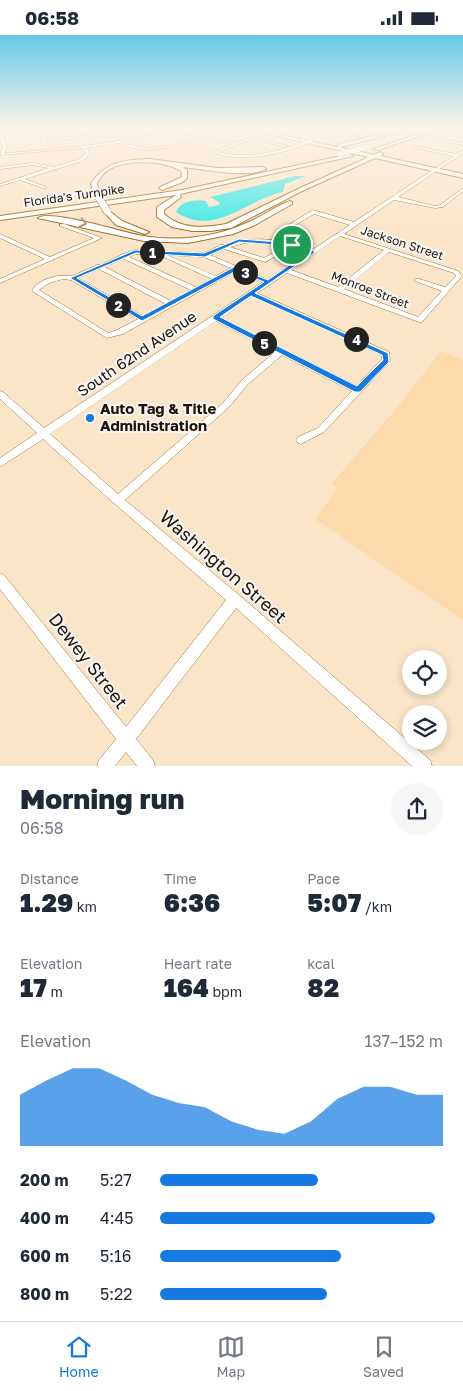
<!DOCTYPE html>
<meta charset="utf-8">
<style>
:root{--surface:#fff;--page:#f6f6f7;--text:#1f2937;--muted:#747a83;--line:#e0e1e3;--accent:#147ae2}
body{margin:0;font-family:"Golos Text",sans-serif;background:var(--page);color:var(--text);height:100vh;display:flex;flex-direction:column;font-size:19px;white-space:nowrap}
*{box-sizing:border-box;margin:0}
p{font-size:16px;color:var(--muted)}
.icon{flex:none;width:28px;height:28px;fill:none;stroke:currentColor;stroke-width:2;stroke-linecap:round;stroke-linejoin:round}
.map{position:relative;height:731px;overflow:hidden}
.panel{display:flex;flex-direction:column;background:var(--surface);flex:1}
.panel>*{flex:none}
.fabs{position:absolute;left:402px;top:615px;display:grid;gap:10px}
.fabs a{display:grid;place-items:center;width:45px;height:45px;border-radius:50%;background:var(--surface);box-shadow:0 2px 8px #0003;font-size:25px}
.pin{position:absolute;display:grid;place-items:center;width:42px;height:42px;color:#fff;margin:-21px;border:2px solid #fff;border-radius:50%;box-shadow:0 1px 5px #0007}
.km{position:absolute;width:25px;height:25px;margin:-12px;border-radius:50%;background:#222;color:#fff;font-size:14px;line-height:25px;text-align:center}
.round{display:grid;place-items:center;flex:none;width:52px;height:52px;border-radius:26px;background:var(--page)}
.headline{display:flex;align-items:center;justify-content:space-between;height:85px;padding:0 20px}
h1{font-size:28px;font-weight:800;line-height:38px}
.metrics{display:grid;grid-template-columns:repeat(3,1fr);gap:8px;height:85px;padding:5px 20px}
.metrics div{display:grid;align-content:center}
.metrics b{font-size:25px;font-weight:800}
.metrics small{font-size:14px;font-weight:400}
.metrics p{font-size:14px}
.chart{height:140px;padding:10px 20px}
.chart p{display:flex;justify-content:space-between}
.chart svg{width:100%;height:90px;margin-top:5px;fill:var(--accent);opacity:.7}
ul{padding:0 20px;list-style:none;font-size:16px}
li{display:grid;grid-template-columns:80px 60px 1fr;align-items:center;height:38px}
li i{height:12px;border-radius:6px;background:var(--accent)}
.status{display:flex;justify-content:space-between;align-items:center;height:35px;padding:0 25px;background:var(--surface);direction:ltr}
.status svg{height:14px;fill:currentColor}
.tab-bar{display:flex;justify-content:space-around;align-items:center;height:70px;border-top:1px solid var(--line);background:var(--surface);font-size:14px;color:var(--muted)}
.tab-bar a{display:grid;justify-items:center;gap:2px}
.tab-bar .on{color:var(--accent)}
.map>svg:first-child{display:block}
.built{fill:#fddaac}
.water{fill:#42e8e7}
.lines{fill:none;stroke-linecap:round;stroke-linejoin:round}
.minor-casing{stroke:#a17023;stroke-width:1}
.highway-casing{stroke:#a17023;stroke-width:2}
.minor{fill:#fff;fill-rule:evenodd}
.highway{fill:#fff;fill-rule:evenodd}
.highway-bridge-far1-casing{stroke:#a17023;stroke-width:6;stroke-linecap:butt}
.highway-bridge-casing{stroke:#a17023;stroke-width:8;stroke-linecap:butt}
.highway-bridge-far1{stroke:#fff;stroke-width:5.5}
.highway-bridge{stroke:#fff;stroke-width:7}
.oneway{stroke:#9c958c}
.route{fill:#147ae2;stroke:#fff;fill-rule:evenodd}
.poi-dot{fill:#147ae2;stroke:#f6f6f6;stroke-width:2}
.labels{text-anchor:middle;stroke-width:4;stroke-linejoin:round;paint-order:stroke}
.far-street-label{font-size:12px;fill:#221300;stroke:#f6f6f6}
.street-label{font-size:15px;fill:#221300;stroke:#f6f6f6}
.poi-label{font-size:15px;font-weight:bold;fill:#221300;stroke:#f6f6f6;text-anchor:start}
.near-street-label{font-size:18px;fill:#221300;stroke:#f6f6f6}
</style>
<div class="status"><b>06:58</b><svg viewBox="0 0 49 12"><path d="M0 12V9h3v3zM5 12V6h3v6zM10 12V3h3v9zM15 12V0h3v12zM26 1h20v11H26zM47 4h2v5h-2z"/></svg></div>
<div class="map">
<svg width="463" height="731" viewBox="0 0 463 731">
<rect width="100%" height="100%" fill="#fbe5c9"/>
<path class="built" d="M 265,93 L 378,93 L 341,109 Z
M 441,316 L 463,325 L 463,585 L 315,484 L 337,454 L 332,448 L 397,373 Z"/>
<path class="water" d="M 295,141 L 306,141 L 285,149 L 283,157 C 247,164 214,203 176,177 C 180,166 196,164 206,166 L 209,172 L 219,170 L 220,168 L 210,162 Z"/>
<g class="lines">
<g class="minor-casing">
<path id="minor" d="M 31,93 C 38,93 42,98 45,104 L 105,99 L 132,93 L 138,93 L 105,101 L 45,106 L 47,110 L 45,111 L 43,110 L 39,99 Z
M 179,93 L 184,93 L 177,96 L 236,108 L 252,102 L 288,111 L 286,112 L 252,104 L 219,117 C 248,126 284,115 312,104 L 315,105 C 291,118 238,129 213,117 L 233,109 L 203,103 L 172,112 L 151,115 L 131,113 L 120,108 L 87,113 L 90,119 L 82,126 L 25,144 L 46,152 L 46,154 L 20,145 L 0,151 L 0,149 L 49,133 L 33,130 L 0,134 L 0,132 L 33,128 L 54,132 L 80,124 L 86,119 L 83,113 L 0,120 L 3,112 L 0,104 L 0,98 L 2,99 L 7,112 L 5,118 C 64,114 122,108 179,93 ZM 173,97 L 199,102 C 174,110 149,119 124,107 Z
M 259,93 L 264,93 L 255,96 L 253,95 Z
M 376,93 L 398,96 L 396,97 L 378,94 L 360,103 L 357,102 Z
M 456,95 L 463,96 L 463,98 L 455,97 Z
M 435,103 L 463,108 L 463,110 L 436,105 Z
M 414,111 L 456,119 L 463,115 L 463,118 L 398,162 L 435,171 L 440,170 L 463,153 L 463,156 L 443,172 L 435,173 L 394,165 L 344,199 L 458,236 L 462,241 L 461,242 L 422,287 L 419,287 L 287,238 L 257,258 L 389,317 L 390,325 L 389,327 L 324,397 L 301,409 L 298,408 L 296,405 L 298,402 L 318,393 L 352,356 L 282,320 L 248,349 L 229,372 L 125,465 L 239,560 L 430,725 L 432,731 L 412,731 L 236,573 L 136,704 L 153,725 L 155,731 L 137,731 L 126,717 L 115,731 L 97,731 L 99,725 L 116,704 L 0,554 L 0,538 L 4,540 L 126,692 L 226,565 L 108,463 L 43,404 L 0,432 L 0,423 L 37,398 L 0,364 L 0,356 L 3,357 L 44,393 L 263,247 L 236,236 L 123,299 L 107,303 L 32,256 L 35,251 L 44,245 L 57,241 L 72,241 L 95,231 L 96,230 L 100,230 L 119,221 L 120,220 L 135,215 L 204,218 L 219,211 L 220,210 C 229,210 238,206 247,205 C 270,202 291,208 312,215 L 350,190 L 314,179 L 285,196 L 280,195 L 313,175 L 354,187 L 454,121 L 415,113 ZM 340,201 L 384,215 L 338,252 L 291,235 ZM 258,207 L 286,211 L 264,223 L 230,212 L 245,208 ZM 292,212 L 308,218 L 268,245 L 210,220 L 224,214 L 265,227 ZM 389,217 L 454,238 L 456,241 L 445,252 L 419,244 L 415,244 L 415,246 L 442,256 L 418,282 L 344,254 ZM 136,219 L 159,220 L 212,244 L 196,252 L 129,222 ZM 167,220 L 204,222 L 231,233 L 216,241 ZM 124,224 L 191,255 L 171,266 L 105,232 ZM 99,234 L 166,269 L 143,281 L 78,243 ZM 63,244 L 71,245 L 138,284 L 117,295 L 108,298 L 39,255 L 49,248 ZM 253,261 L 382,320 L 382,324 L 357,351 L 221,283 ZM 216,286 L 276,316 L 242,345 L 223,368 L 118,459 L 50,399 Z
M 60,189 L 64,189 L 102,203 L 0,248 L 0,244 L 45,224 L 0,203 L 0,199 L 50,222 L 94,203 L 60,191 Z"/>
</g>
<g class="highway-casing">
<path id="highway" d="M 241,93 L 249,93 L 337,112 L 339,109 L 410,93 L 417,93 L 340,112 L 374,120 L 380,117 L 383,119 L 380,121 L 463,139 L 463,143 L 375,123 L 302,156 L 231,193 L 210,196 L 192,196 L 172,192 L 157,182 L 157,172 L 176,160 L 0,185 L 0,181 L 182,155 L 350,119 L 353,121 L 180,159 L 181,162 L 164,175 L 164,179 C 182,195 204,193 226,189 L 298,154 L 369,122 Z
M 438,93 L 444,93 L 378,115 L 373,114 Z
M 150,124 L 217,133 L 263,132 L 266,134 C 249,144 203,134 183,132 L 187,135 L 187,143 L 183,147 L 162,155 L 159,153 L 160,152 L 182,142 L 181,136 C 164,125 121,123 104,138 C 102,141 99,145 97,148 L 99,158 L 96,160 L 93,158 L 91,148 C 107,126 124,125 150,124 Z
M 290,166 L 292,167 L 292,169 L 253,191 L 233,199 L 188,208 L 144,206 L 38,183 C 51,174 124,198 143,201 C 179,207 216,202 249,187 C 263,181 276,171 290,166 Z
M 107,174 L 122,186 L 149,197 L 145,199 L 116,190 L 103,176 Z"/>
</g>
<use href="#minor" class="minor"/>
<use href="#highway" class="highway"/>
<g class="highway-bridge-far1-casing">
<path id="highway-bridge-far1" d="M 340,119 L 367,112"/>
</g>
<g class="highway-bridge-casing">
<path id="highway-bridge" d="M 96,158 L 107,176"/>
</g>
<use href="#highway-bridge-far1" class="highway-bridge-far1"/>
<use href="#highway-bridge" class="highway-bridge"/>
</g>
<defs><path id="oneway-chevron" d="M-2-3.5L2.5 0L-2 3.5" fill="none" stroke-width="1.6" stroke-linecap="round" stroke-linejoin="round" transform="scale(1.25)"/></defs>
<use class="oneway" href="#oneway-chevron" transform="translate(83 188) rotate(14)"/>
<linearGradient id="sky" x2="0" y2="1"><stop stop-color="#65c9e8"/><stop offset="0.48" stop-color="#fdf3e7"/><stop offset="1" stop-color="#fdf3e7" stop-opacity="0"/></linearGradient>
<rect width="463" height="195" fill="url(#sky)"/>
<path class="route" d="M 239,204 L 292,208 L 314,216 L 314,218 L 255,258 L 388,318 L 389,327 L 360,357 L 355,357 L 213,284 L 213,281 L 264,247 L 236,236 L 142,286 L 70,243 L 135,215 L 204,218 ZM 239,207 L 291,211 L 308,217 L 268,245 L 234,232 L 142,281 L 77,243 L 136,218 L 205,222 ZM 251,261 L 382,320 L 383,325 L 357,351 L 220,282 Z"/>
<circle class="poi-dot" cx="90" cy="383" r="5"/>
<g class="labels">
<g class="far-street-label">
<text transform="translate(74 161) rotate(-8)" y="4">Florida's Turnpike</text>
<text transform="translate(402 208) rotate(18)" y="4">Jackson Street</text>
<text transform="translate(370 255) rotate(21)" y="4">Monroe Street</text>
</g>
<g class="street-label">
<text transform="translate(137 319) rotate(-34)" y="5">South 62nd Avenue</text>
</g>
<g class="poi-label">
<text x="100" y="379">Auto Tag &amp; Title<tspan x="100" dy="17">Administration</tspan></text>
</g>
<g class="near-street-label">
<text transform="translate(223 532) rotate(41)" y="6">Washington Street</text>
<text transform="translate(88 626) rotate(52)" y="6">Dewey Street</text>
</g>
</g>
</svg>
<div class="fabs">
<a><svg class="icon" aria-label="locate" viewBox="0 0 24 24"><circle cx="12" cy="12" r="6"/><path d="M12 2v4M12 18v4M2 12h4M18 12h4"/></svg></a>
<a><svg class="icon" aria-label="layers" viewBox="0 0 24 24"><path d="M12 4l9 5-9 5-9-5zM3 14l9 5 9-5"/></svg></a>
</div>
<div class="pin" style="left:292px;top:210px;background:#1e9e55"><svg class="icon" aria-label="arrive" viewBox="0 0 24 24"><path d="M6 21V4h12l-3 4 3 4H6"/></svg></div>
<b class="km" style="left:152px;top:217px">1</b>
<b class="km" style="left:118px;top:270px">2</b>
<b class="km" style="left:245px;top:237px">3</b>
<b class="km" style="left:356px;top:304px">4</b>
<b class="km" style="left:264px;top:308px">5</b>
</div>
<section class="panel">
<div class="headline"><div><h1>Morning run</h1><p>06:58</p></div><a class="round"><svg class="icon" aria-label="share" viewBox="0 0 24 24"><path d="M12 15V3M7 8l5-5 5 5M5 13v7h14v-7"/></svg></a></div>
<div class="metrics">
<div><p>Distance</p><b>1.29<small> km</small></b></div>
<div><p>Time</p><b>6:36</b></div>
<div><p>Pace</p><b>5:07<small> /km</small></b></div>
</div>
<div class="metrics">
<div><p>Elevation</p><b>17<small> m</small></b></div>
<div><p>Heart rate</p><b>164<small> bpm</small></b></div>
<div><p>kcal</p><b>82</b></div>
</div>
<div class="chart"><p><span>Elevation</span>137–152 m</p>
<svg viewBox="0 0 160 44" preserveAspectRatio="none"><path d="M0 44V19L10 12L20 6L30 6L40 12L50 19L60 23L70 25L80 32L90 36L100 38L110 32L120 21L130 15L140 15L150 19L160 19V44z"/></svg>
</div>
<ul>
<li><b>200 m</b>5:27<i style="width:56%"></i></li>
<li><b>400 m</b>4:45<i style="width:97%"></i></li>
<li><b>600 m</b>5:16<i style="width:64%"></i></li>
<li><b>800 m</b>5:22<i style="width:59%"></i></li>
</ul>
</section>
<nav class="tab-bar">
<a class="on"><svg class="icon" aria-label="home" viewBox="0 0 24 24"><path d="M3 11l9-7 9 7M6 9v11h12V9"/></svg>Home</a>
<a><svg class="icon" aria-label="map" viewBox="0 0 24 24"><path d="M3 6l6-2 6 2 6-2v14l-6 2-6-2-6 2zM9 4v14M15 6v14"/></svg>Map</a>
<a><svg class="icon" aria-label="saved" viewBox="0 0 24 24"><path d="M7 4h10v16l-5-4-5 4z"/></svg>Saved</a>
</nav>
